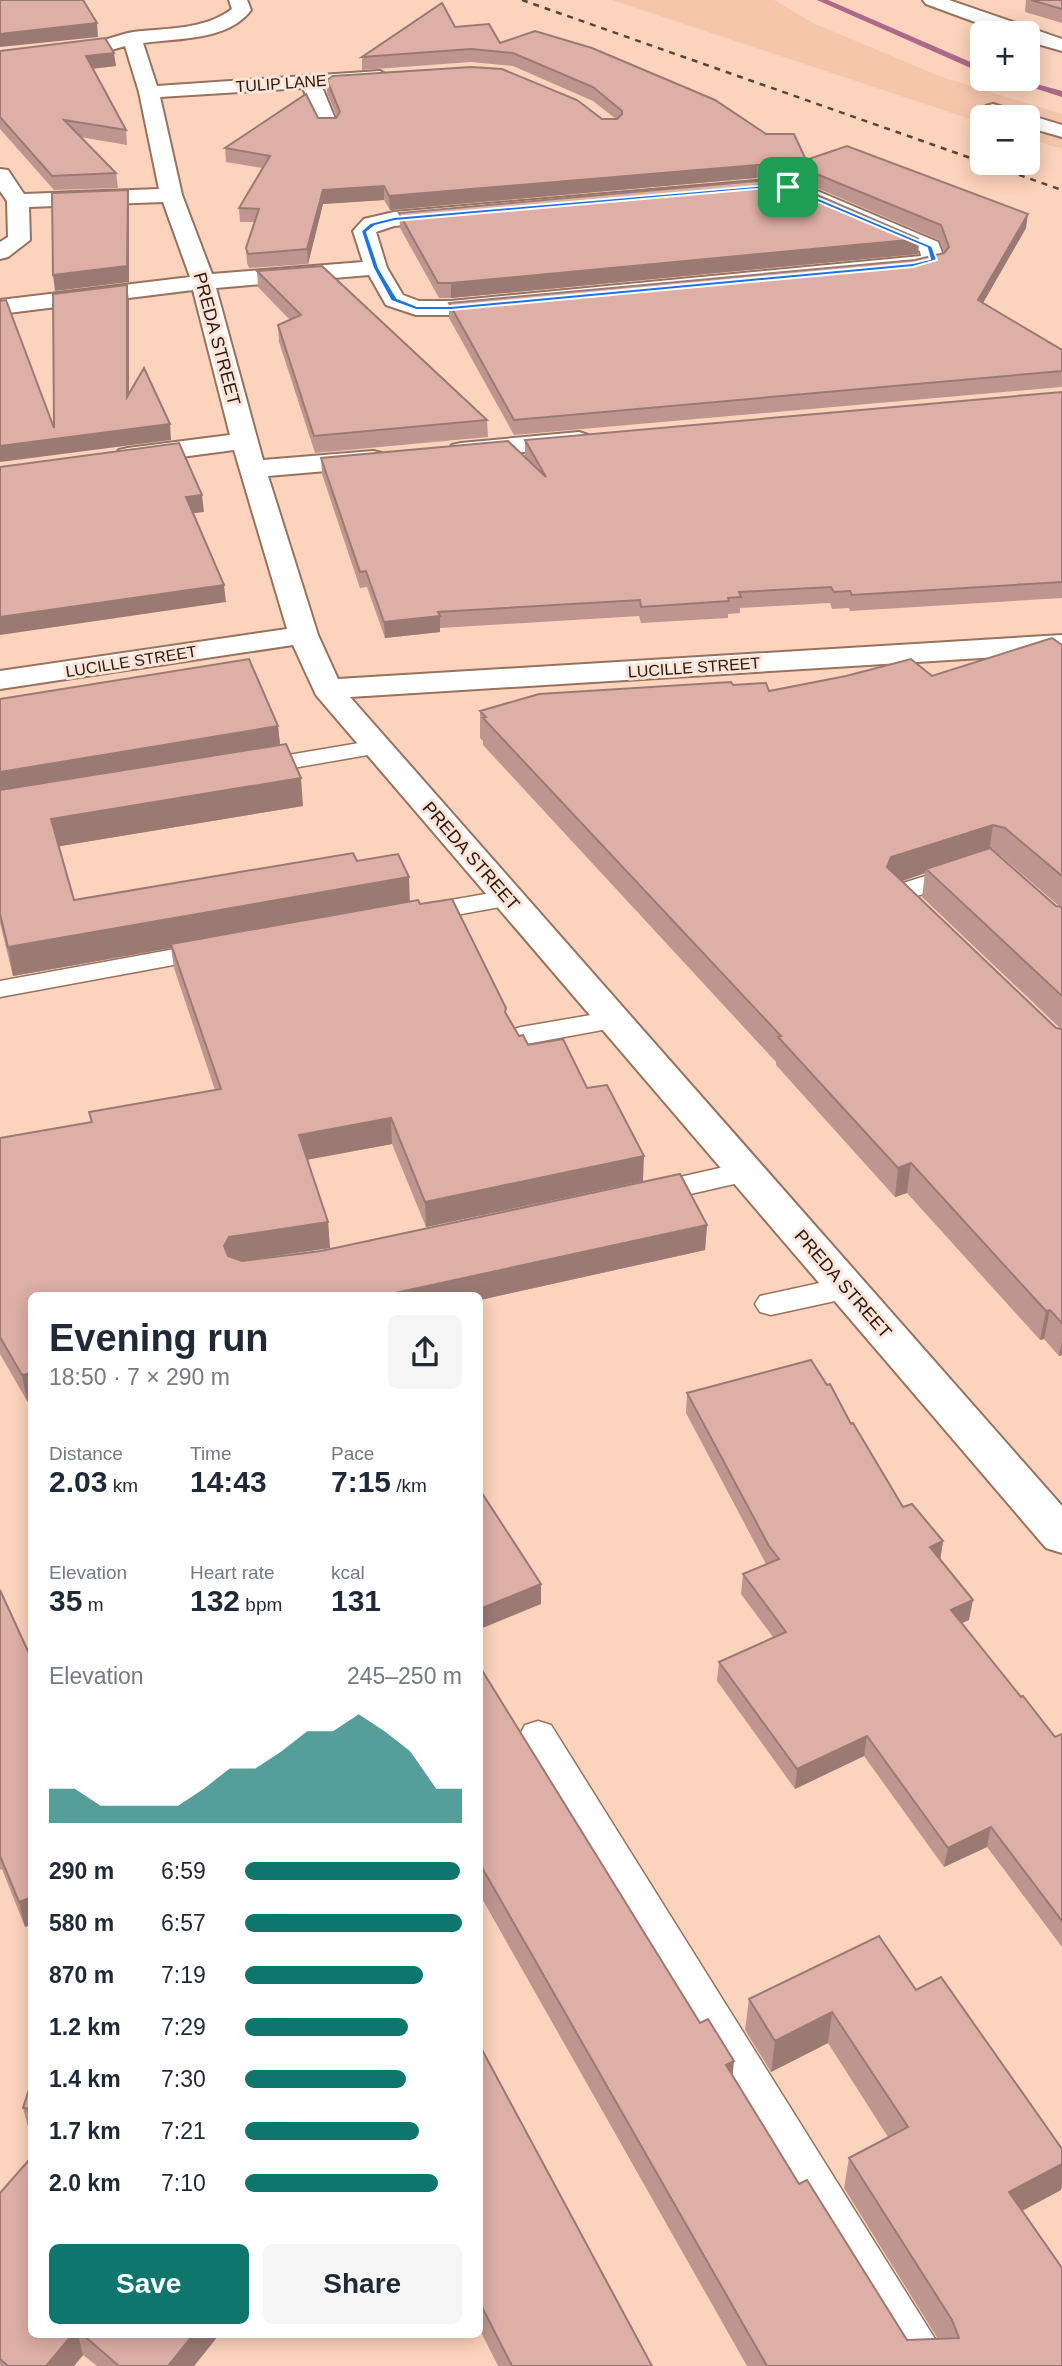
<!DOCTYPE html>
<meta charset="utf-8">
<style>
:root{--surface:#fff;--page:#f6f6f7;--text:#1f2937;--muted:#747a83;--accent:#0f766e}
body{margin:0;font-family:Helvetica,sans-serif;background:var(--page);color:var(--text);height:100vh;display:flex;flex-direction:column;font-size:26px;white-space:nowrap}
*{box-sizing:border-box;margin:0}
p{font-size:23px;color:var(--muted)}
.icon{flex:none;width:38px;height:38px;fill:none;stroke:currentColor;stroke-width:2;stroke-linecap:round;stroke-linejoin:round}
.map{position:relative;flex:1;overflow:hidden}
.drawer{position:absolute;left:28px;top:1292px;width:455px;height:1046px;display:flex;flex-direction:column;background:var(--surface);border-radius:10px;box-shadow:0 4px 18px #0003}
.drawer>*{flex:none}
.fabs{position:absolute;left:970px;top:21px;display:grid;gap:14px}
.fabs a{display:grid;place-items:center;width:70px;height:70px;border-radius:10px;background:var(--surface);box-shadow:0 4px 18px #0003;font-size:35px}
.pin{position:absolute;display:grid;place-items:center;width:60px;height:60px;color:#fff;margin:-30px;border-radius:14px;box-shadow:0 4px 10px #0006}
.round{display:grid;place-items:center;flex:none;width:74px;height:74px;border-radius:10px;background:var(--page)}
.head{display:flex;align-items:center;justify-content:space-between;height:119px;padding:0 21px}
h1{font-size:38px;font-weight:700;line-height:52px}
.figures{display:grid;grid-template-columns:repeat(3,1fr);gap:10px;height:119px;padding:7px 21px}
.figures div{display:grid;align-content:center}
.figures b{font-size:30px;font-weight:700}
.figures small{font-size:19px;font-weight:400}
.figures p{font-size:19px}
.chart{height:196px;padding:14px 21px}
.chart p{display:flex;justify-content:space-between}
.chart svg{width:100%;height:126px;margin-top:7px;fill:var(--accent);opacity:.7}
.cta{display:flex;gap:14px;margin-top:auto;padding:14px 21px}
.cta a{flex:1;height:80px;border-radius:10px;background:var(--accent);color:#fff;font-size:28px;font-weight:700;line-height:80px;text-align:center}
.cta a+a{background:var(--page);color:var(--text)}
ul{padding:0 21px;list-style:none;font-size:23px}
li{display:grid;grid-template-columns:112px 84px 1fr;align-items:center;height:52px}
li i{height:18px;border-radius:9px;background:var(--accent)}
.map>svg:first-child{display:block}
.built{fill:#f6c6ab}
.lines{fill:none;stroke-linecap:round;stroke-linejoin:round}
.stream{fill:#ac6989;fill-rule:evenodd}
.service-casing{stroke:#97725e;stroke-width:3}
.minor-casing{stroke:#97725e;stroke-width:4}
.service{fill:#fff;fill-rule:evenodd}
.minor{fill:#fff;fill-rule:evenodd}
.rail{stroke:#594438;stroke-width:2.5;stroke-dasharray:6 6;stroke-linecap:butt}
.wall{fill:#be968f;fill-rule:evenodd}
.shaded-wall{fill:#9b7a74}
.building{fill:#ddafa6;stroke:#9b7a74;stroke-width:2}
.route{fill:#1a73e8;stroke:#fff;stroke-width:2;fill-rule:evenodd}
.labels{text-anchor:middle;stroke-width:6;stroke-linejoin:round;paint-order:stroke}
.far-street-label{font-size:16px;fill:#281911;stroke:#fde4d7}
.street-label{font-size:18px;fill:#281911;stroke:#fde4d7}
</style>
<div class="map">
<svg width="1062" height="2366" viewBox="0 0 1062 2366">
<rect width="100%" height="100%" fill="#fcd3bc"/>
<path class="built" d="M 612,0 L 774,0 L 813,23 L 939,76 L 1062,114 L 1062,149 L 1027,138 L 1027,117 L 982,117 L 982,123 Z"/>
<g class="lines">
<path class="stream" d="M 817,0 L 828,0 L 982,67 L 982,73 Z
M 1006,79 L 1019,79 L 1062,91 L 1062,97 Z"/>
<g class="service-casing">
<path id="service" d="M 377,740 L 385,742 L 389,747 L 385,752 L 253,775 L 244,773 L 241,768 L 244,763 L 253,761 Z
M 961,865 L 970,868 L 974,873 L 970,878 L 917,896 L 930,911 L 926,917 C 908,921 896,908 886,893 L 890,887 Z
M 508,890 L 517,892 L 521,898 L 517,904 L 417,922 L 408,920 L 404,914 L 408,908 L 417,906 Z
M 213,942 L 222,944 L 226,950 L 222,956 L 0,997 L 0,981 Z
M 614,1011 L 624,1014 L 628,1020 L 624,1026 L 521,1045 L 511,1042 L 507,1036 L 511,1030 L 521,1027 Z
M 746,1162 L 756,1165 L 761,1172 L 756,1179 L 647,1204 L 636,1201 L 632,1194 L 636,1187 Z
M 847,1277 L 858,1280 L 863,1288 L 858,1296 L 771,1315 L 760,1312 L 755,1304 L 760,1296 Z
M 538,1721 L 551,1725 L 942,2350 L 949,2366 L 900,2366 L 525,1747 L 519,1736 L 525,1725 Z"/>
</g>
<g class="minor-casing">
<path id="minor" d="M 229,0 L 247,0 L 251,10 C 228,41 177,38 143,43 L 157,86 L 380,71 L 390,77 L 380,83 L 322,87 L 338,126 L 335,130 L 321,130 L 318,126 L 303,88 L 160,97 L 182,195 L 212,274 L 363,262 L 353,231 L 364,219 L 394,212 L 756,181 L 796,182 L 938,242 L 945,260 L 942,265 L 913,272 L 451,315 L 416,315 L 386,305 L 369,275 L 216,288 L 263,460 L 373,451 L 382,453 L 386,459 L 382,465 L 373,467 L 268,476 L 318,635 L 338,679 L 1062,635 L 1062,653 L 350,697 L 1062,1506 L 1062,1553 L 1046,1548 L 316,695 L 293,645 L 0,689 L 0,671 L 287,629 L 234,450 L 128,464 L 119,462 L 115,456 L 119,450 L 128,448 L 230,435 L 193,290 L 0,314 L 0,300 L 190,277 L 163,202 L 29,207 L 30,240 L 8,257 L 0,259 L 0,242 L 8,237 L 7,201 L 0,191 L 0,169 L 8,170 L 24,194 L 159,189 L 139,92 L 125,46 L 108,51 L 98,45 L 101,41 C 112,38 122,34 133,32 C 166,28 205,30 232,9 ZM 756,193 L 785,193 L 920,251 L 921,256 L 451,301 L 419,301 L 403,295 L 387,268 L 376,232 L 394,226 Z
M 923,0 L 949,0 L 1062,39 L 1062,51 L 1027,41 L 1027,33 L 1005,33 L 926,4 Z
M 993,104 L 1062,125 L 1062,137 L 1027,127 L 1027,117 C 1013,117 993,121 983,110 L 986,106 Z
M 579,432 L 588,435 L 592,440 L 588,445 L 461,459 L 452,457 L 448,451 L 452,445 L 461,443 Z"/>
</g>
<use href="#service" class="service"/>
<use href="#minor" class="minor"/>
<path class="rail" d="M 522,0 L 982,162
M 985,163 L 1062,190"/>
</g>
<path class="wall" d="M 1025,0 L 1062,0 L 1062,23 L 1025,12 L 1026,0 Z
M 455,27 L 766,134 L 806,160 L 1026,228 L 983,303 L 1062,350 L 1062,387 L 514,435 L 449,318 L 449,303 L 915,260 L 944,253 L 939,240 L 796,179 L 756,178 L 390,210 L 384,200 L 323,204 L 308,264 L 249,268 L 247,263 L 246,248 L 255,222 L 240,222 L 239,208 L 262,168 L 226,162 L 225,148 L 318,118 L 336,118 L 337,117 L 327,93 L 327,80 L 602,119 L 616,119 L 593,101 L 513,66 L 471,62 L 362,70 L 362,57 Z
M 0,51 L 116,66 L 93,69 L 126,130 L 127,145 L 80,137 L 116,173 L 118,188 L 54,190 L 0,129 Z
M 399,213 L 919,239 L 918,254 L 451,298 L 439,298 L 400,228 Z
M 257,271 L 487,420 L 488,437 L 315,453 L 279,342 L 278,325 L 290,320 L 258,287 Z
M 1062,392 L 1062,598 L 850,611 L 849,608 L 832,609 L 830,603 L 740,608 L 740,613 L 728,614 L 728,618 L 641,623 L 639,616 L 440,628 L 440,632 L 385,638 L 367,587 L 360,588 L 322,474 L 321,458 L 527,459 L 525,456 L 525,440 Z
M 1062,645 L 1062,1355 L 1059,1356 L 1044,1339 L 1040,1340 L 907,1193 L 895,1197 L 776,1065 L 776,1062 L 483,745 L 483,741 L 480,738 L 480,711 L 733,685 L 769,691 L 932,676 ZM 998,855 L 1001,856 L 1059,906 L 1056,906 ZM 925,873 L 922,897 L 1061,1029 L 1056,1028 L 902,881 Z
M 0,699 L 278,726 L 280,745 L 303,806 L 59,846 L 74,900 L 357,861 L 410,901 L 420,904 L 506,1008 L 506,1014 L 519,1036 L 528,1045 L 587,1088 L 643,1181 L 426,1227 L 392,1144 L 307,1159 L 328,1222 L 330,1248 L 249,1260 L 707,1225 L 705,1250 L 480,1300 L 480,1295 L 27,1401 L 0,1354 L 0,1138 L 91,1123 L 89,1112 L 215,1090 L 174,968 L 171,948 L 13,976 L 0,923 Z
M 687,1393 L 851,1424 L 903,1507 L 943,1541 L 940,1560 L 969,1620 L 961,1623 L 1021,1697 L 1055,1737 L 1062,1734 L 1062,1947 L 987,1847 L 944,1867 L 864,1756 L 795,1789 L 717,1681 L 719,1662 L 773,1637 L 741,1594 L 743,1574 L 766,1564 L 686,1413 Z
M 0,1590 L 25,1927 L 2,1869 L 0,1870 Z
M 480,1667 L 799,2184 L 907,2340 L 938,2339 L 844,2188 L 849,2158 L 888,2137 L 828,2043 L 771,2072 L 745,2030 L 749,1999 L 916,1990 L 1062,2149 L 1062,2185 L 1061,2190 L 1022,2211 L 1062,2366 L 747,2366 L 480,1895 Z
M 480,2046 L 652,2366 L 498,2366 L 480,2330 Z
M 32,2080 L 32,2128 L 28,2127 L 23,2108 Z
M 0,2193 L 32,2334 L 218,2334 L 218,2336 L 194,2366 L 97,2366 L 83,2355 L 74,2366 L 0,2366 Z"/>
<path class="shaded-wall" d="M 97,23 L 98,37 L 0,47 L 0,34 Z
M 114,53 L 116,66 L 87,69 L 86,56 Z
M 757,165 L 756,178 L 390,210 L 389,196 Z
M 384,186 L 384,200 L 323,204 L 308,264 L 307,249 L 323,190 Z
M 128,190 L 129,206 L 129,282 L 55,291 L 53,275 Z
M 1028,214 L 1026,228 L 976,315 L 978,300 Z
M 919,239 L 918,254 L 451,298 L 451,283 Z
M 127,285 L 129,301 L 129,413 L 127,397 Z
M 170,424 L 171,440 L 0,462 L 0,446 Z
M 202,495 L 204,512 L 187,514 L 186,497 Z
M 224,585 L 226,602 L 0,635 L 0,617 Z
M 440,616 L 440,632 L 385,638 L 384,622 Z
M 278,726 L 281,753 L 0,800 L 0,772 Z
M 301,778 L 303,806 L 55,847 L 51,819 Z
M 993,825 L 989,852 L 926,869 L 925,873 L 888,886 L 887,867 L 891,857 Z
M 409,877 L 410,905 L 171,944 L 171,948 L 13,976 L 8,947 Z
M 391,1118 L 392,1144 L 301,1161 L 299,1135 Z
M 644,1156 L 643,1181 L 426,1227 L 425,1202 Z
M 911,1163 L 907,1193 L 895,1197 L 898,1168 Z
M 328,1222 L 330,1248 L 232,1262 L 227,1272 L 224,1246 L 229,1237 Z
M 707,1225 L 705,1250 L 480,1300 L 480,1295 L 386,1295 Z
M 1050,1310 L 1044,1339 L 1040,1340 L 1046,1311 Z
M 1062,1341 L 1062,1355 L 1059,1356 Z
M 32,1373 L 32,1399 L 27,1401 L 22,1375 Z
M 943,1541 L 940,1561 L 930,1547 Z
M 541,1584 L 541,1604 L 480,1629 L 480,1609 Z
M 973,1600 L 969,1620 L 947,1630 L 951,1610 Z
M 867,1736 L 864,1756 L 795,1789 L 797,1769 Z
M 991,1827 L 987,1847 L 944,1867 L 948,1848 Z
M 32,1897 L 32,1925 L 25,1927 L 19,1902 Z
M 832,2012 L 828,2043 L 771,2072 L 775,2041 Z
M 734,2061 L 731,2092 L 726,2065 Z
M 1062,2164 L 1062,2185 L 1061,2190 L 1001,2222 L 1009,2192 Z
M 73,2334 L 78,2334 L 83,2355 L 74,2366 L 46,2366 Z
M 194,2334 L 218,2334 L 218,2336 L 194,2366 L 168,2366 Z"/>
<path class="building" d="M 0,0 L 83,0 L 97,23 L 0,34 Z
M 1031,0 L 1062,0 L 1062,9 Z
M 442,3 L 455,27 L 489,24 L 500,43 L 535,31 L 592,48 L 715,100 L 766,134 L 794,134 L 806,160 L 847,146 L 1028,214 L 978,300 L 1062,350 L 1062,371 L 514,420 L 449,303 L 915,260 L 944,253 L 949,247 L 941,225 L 797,166 L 757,165 L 389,196 L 384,186 L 323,190 L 307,249 L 248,254 L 246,248 L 259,209 L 239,208 L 270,156 L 225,148 L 306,94 L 318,118 L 336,118 L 340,112 L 327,80 L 333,76 L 471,67 L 502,69 L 577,100 L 602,119 L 617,119 L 622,114 L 622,111 L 593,87 L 513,53 L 471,49 L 362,57 Z
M 105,38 L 114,53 L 86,56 L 126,130 L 64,120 L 116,173 L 52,176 L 0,117 L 0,51 Z
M 757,181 L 785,181 L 919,239 L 451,283 L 438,283 L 399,213 Z
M 128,190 L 127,266 L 53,275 L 52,193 Z
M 322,266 L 487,420 L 314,436 L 278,325 L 301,315 L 257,271 Z
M 127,285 L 127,397 L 144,368 L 170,424 L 0,446 L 0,301 L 6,300 L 54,428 L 53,294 Z
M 1062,392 L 1062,582 L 852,595 L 850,591 L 834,592 L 831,587 L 739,592 L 741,597 L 728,598 L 729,601 L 641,607 L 640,600 L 438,612 L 440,616 L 384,622 L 366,571 L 360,572 L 321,458 L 508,441 L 546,477 L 525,440 Z
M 179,443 L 202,495 L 186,497 L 224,585 L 0,617 L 0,467 Z
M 1052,638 L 1062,645 L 1062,876 L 1005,828 L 993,825 L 891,857 L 887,867 L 1056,1028 L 1062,1029 L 1062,1323 L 1050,1310 L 1046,1311 L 911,1163 L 898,1168 L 778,1037 L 781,1036 L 483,718 L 486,717 L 480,711 L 539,694 L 731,682 L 733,685 L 766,683 L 769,691 L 846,676 L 911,659 L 932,676 Z
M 249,659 L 278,726 L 0,772 L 0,699 Z
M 286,744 L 301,778 L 51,819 L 74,900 L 353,853 L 357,861 L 398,854 L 409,877 L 8,947 L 0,914 L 0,790 Z
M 990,848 L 1056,906 L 1062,907 L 1062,996 L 926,869 Z
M 452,899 L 506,1008 L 505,1012 L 519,1036 L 523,1035 L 528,1045 L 563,1039 L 587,1088 L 607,1085 L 644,1156 L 425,1202 L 391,1118 L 299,1135 L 328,1222 L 229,1237 L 224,1246 L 228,1256 L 242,1261 L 321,1251 L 680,1174 L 707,1225 L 386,1295 L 32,1295 L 32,1373 L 22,1375 L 0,1337 L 0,1138 L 92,1122 L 89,1112 L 221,1089 L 171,944 L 418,900 L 420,904 Z
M 811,1360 L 827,1385 L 830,1384 L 851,1424 L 853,1423 L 903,1507 L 912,1504 L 943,1541 L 930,1547 L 973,1600 L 951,1610 L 1021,1697 L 1023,1696 L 1055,1737 L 1062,1734 L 1062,1921 L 991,1827 L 948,1848 L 867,1736 L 797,1769 L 719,1662 L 786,1632 L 743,1574 L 779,1559 L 769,1546 L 687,1393 Z
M 480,1490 L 541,1584 L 480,1609 Z
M 0,1590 L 32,1660 L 32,1897 L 19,1902 L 0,1856 Z
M 480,1667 L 700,2023 L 708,2019 L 734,2061 L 726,2065 L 799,2184 L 807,2180 L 907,2340 L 959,2338 L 952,2320 L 849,2158 L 908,2127 L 832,2012 L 775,2041 L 749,1999 L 879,1936 L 916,1990 L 941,1977 L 1062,2149 L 1062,2164 L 1009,2192 L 1062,2268 L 1062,2366 L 767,2366 L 480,1864 Z
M 480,2046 L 652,2366 L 512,2366 L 480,2303 Z
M 32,2080 L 32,2109 L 23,2108 Z
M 28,2161 L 32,2164 L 32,2334 L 73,2334 L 46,2366 L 8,2366 L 0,2359 L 0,2193 Z
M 82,2334 L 194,2334 L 168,2366 L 119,2366 Z"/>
<path class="route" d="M 756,186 L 790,186 L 932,246 L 937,260 L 913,267 L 451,310 L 416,310 L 391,301 L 373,268 L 361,231 L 370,223 L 394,217 ZM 756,189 L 787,189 L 927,248 L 930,259 L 913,263 L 451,306 L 417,306 L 397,298 L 379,268 L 367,232 L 375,226 L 395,221 Z"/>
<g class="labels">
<g class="far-street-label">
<text transform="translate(281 83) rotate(-4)" y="6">TULIP LANE</text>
<text transform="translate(131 661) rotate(-9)" y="6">LUCILLE STREET</text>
<text transform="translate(694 667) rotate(-4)" y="6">LUCILLE STREET</text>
</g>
<g class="street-label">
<text transform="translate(217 339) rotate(75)" y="6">PREDA STREET</text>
<text transform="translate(471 856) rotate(49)" y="6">PREDA STREET</text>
<text transform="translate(843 1284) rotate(49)" y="6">PREDA STREET</text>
</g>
</g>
</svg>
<div class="fabs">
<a>+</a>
<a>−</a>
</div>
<div class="pin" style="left:788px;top:187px;background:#1e9e55"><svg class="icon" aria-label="arrive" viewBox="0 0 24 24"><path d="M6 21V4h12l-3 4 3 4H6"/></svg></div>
<section class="drawer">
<div class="head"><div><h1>Evening run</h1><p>18:50 · 7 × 290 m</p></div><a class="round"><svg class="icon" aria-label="share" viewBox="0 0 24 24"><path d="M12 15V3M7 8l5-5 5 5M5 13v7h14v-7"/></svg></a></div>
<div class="figures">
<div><p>Distance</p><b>2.03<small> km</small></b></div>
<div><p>Time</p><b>14:43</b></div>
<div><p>Pace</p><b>7:15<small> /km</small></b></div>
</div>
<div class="figures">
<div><p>Elevation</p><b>35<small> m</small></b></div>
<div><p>Heart rate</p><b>132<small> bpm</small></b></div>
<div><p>kcal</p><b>131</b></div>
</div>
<div class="chart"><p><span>Elevation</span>245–250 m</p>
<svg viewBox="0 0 160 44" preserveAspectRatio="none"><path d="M0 44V32L10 32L20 38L30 38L40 38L50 38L60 32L70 25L80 25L90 19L100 12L110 12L120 6L130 12L140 19L150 32L160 32V44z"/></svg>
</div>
<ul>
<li><b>290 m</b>6:59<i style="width:99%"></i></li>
<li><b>580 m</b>6:57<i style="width:100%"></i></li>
<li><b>870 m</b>7:19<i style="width:82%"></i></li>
<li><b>1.2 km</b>7:29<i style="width:75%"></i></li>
<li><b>1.4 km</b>7:30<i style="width:74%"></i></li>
<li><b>1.7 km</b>7:21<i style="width:80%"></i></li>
<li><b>2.0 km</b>7:10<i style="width:89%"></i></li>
</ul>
<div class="cta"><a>Save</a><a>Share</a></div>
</section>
</div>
